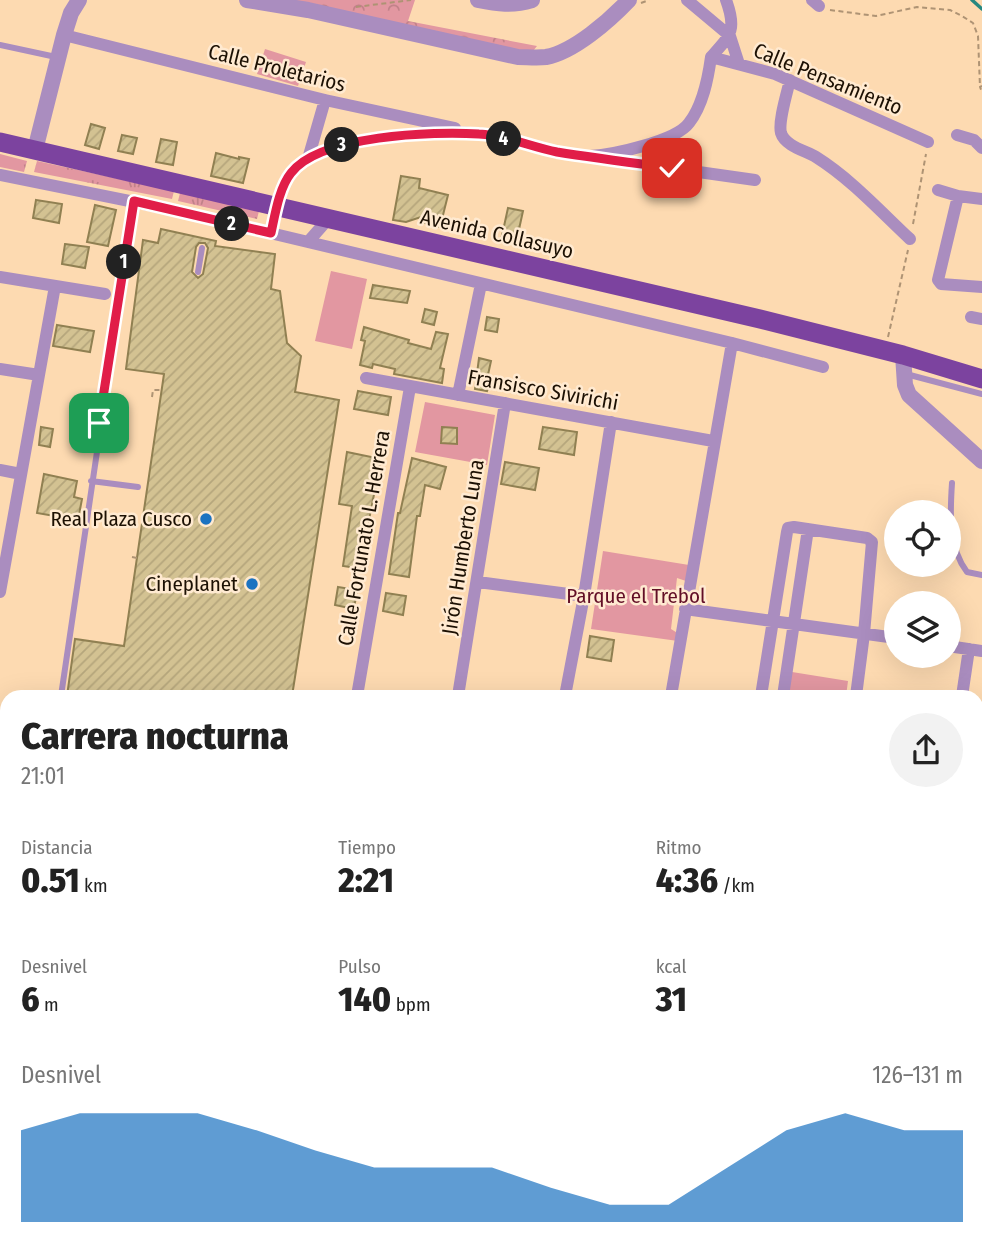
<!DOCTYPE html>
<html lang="es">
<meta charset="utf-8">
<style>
:root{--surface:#fff;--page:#f2f2f2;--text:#222;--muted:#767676;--accent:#1c73c1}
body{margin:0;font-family:"Fira Sans Condensed",sans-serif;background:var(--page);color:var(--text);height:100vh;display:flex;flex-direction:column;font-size:26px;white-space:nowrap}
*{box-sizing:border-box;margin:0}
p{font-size:23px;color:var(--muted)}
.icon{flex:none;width:38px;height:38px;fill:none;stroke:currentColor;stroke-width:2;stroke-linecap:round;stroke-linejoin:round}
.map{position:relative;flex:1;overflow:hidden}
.panel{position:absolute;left:0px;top:690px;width:984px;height:569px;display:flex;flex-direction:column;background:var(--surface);border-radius:21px 21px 0 0;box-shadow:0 7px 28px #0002}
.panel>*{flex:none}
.buttons{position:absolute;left:884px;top:500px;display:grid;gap:14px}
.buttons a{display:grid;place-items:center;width:77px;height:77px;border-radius:50%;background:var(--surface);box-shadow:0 7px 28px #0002;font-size:35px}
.pin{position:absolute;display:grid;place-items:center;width:60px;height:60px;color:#fff;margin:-30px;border-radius:14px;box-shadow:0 4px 10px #0006}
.km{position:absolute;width:35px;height:35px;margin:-18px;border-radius:50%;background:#222;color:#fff;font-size:19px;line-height:35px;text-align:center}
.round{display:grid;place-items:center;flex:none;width:74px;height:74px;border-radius:37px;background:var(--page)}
.headline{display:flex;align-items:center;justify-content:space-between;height:119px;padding:0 21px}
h1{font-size:38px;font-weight:800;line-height:52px}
.figures{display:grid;grid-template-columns:repeat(3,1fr);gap:10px;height:119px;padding:7px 21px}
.figures div{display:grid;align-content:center}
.figures b{font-size:35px;font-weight:800}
.figures small{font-size:19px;font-weight:400}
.figures p{font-size:19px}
.chart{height:196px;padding:14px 21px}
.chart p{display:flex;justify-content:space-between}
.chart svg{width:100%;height:126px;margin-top:7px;fill:var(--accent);opacity:.7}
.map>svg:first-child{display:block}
.grass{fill:url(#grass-tufts)}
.forest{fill:url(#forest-crowns)}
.green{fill:#e297a1}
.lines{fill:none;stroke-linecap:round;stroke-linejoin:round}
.stream{stroke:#268880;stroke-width:3.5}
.building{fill:url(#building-hatch);stroke:#908052;stroke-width:2;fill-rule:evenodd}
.path{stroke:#ae9374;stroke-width:2;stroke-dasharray:5 3.5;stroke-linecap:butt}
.service{stroke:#aa8dbf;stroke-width:6}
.minor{stroke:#aa8dbf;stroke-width:12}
.tertiary{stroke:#aa8dbf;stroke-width:16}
.primary{stroke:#7c439f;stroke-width:19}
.trunk{stroke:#743298;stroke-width:19}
.route-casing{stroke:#fff;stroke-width:14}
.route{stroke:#e11d48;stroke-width:9}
.poi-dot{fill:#1c73c1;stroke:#ffead1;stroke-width:2.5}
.labels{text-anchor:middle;stroke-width:5;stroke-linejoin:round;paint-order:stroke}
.street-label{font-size:21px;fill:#1c1003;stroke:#ffead1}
.poi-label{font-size:21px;fill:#1c1003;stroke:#ffead1;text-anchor:end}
.park-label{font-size:21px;fill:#620e26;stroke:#ffead1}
</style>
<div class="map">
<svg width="982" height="1258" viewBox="0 0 982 1258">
<defs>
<pattern id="grass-tufts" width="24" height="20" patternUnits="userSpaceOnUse" patternTransform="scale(1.75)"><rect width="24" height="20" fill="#e297a1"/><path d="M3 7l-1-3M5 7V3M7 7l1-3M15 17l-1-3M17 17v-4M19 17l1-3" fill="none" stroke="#c18189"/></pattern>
<pattern id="forest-crowns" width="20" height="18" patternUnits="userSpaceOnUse" patternTransform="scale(1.75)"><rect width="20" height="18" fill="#e297a1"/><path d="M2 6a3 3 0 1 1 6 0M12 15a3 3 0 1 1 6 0" fill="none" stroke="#c18189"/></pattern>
<pattern id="building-hatch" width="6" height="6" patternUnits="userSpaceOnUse" patternTransform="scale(1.75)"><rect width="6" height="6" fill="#d3c292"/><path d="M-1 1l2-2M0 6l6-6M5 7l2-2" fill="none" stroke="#b5a67c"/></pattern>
</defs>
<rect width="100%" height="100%" fill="#fddab1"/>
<path class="grass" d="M 0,154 L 27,161 L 24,172 L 0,167 Z
M 37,161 L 174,191 L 172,199 L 34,172 Z
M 180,193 L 259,211 L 257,219 L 178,201 Z"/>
<path class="forest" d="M 281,0 L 415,0 L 408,21 L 537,46 L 533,51 L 523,51 Z"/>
<path class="green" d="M 265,49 L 306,62 L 298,86 L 257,74 Z
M 331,271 L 367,279 L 352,349 L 315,341 Z
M 425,402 L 495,415 L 487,465 L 415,452 Z
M 603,551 L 689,565 L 686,581 L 677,578 L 671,629 L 679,634 L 678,641 L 591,629 Z
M 792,672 L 848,681 L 846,696 L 788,696 Z
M 1,1186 L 7,1214 L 7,1251 L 15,1251 L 17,1258 L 0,1258 L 0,1243 L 3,1241 L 0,1227 Z
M 874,1251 L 962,1251 L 974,1253 L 973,1258 L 873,1258 Z"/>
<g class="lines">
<path class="stream" d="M 972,0 L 982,9"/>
</g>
<path class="building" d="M 91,124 L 105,128 L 99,149 L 85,145 Z
M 122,135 L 137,138 L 133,154 L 118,151 Z
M 161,139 L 177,142 L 173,165 L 156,162 Z
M 216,153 L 239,159 L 239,157 L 249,159 L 243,183 L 211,176 Z
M 401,176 L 420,179 L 419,188 L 448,195 L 440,227 L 425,223 L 427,215 L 406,222 L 393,220 Z
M 36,200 L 62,204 L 59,223 L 33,218 Z
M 95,205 L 116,210 L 108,246 L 87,242 Z
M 508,208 L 523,211 L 516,243 L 501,240 Z
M 161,229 L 216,241 L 215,246 L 275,254 L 271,289 L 280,291 L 287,343 L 301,356 L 295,392 L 339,400 L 292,696 L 67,696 L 75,639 L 124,646 L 164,374 L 126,369 L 143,240 L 158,243 ZM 199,243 L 205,243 L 208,248 L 203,274 L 198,278 L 192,272 L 196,247 Z
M 65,244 L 89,247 L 85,268 L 62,264 Z
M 373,285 L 410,291 L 407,303 L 370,298 Z
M 425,309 L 437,312 L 434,325 L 422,322 Z
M 487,317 L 499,319 L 497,332 L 485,330 Z
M 57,325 L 94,331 L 90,352 L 53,346 Z
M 364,327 L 409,340 L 408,343 L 431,349 L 436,332 L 448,334 L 440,368 L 444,369 L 442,383 L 394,374 L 395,369 L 373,364 L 372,368 L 360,365 L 365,341 L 361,340 Z
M 479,358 L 491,361 L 486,384 L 489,385 L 487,391 L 475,389 Z
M 358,391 L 391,397 L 388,415 L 354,409 Z
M 41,427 L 53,429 L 50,447 L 39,445 Z
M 442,427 L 457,428 L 457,444 L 441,443 Z
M 543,427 L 577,432 L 574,455 L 539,449 Z
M 347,452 L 381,459 L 367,530 L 363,569 L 343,566 L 352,506 L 339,504 Z
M 412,458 L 446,467 L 440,489 L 425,485 L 420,516 L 417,516 L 409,577 L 389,574 L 398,513 L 400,513 Z
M 505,462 L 539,468 L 535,490 L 501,484 Z
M 44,474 L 77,481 L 74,497 L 82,499 L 78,520 L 37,513 Z
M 338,587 L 357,590 L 354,609 L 335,605 Z
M 386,593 L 406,596 L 403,615 L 383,611 Z
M 590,636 L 614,640 L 611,661 L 587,657 Z"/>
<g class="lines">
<path class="path" d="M 641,3 L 649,0
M 356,7 L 411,0
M 830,10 L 876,16 L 917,7 L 950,10 L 962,16 L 973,23 L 978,36 L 980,87
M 982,86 L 980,87 L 982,92
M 913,224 L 926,154
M 888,337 L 908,250
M 152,397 L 153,390 L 161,390
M 132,557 L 137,558
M 907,1251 L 914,1258
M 614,1258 L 615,1251
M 869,1258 L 870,1251
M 886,1258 L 894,1252 L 901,1258
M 935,1258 L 940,1251
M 974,1258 L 975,1257"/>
<path class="service" d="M 0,45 L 56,57
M 198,272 L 202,248
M 906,374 L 982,394
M 91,481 L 138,487
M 952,483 C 950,513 948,547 967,572 L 982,575
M 61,696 L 134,201"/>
<path class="minor" d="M 687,0 L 730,36 L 739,64
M 812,0 L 819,6
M 64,35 L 325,100 L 455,128
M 711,57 L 775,74 L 928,142
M 711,57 C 731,35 737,30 726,0
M 790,80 C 787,93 778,122 781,133 C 785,146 806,151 816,157 C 851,179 880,211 910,239
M 957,135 L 974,140 L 982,148
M 600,158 L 755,180
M 308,159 L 325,100
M 0,175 L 174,210 L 732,343 L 823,367
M 938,190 L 958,196 L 982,199
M 958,196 L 938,280 L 941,284 L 982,287
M 271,233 C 276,214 279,188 291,173 C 305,155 331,148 352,143 C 388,135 444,130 480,134 C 506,136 532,148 558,152 C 568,153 580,157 590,156 C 613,155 676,141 689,123 C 703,105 708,79 711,57
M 308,242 L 329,218
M 0,277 L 105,294
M 971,317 L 982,319
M 0,369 L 39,375
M 366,378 L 713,441
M 458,395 L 481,284
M 0,470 L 21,474
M 478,582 L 584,596
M 0,592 L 55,286
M 685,609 L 896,638
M 948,646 L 982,651
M 357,696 L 410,387
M 458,696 L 505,403
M 565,696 L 584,596 L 611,422
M 671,696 L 732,343
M 761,696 L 787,532 L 788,528 L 794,527 L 867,538 L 872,542 L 864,634 L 856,696
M 783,696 L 808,529
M 962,696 L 969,649
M 976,715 L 982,716
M 976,877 L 982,878
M 0,1046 L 7,1027
M 976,1086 L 982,1086
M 0,1151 L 7,1178
M 25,1251 L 27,1258
M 264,1258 L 265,1251
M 362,1258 L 362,1251
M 490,1258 L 491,1251
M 737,1258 L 738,1251"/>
<path class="tertiary" d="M 247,0 L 308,10 L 518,57 C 527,57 537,58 546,57 C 574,52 610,20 629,0
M 478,0 C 497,4 513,6 532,0
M 35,150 L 64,35 L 71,13 L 79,0
M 903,355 L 905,385 L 909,395 L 982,461"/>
<path class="primary" d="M 0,142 L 760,319 L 903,355 L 982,379"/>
<path class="trunk" d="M 0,928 L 7,930
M 0,957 L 7,959
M 976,1205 L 982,1206
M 976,1229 L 982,1230"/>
</g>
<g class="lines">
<g class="route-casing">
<path id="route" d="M 99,423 L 134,201 L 271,233 C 275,215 279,188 291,173 C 320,135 433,131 479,134 C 505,135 531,147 557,152 C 595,158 634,163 672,168"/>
</g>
<use href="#route" class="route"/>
</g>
<g class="poi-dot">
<circle cx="206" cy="519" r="7"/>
<circle cx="252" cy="584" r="7"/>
</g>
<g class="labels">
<g class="street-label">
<text transform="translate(277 68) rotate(14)" y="7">Calle Proletarios</text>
<text transform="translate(828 79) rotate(22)" y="7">Calle Pensamiento</text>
<text transform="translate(497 234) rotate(13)" y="7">Avenida Collasuyo</text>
<text transform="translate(543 390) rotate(10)" y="7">Fransisco Sivirichi</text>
<text transform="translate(364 538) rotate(-80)" y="7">Calle Fortunato L. Herrera</text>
<text transform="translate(463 547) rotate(-81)" y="7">Jirón Humberto Luna</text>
</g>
<g class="poi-label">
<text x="192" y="526">Real Plaza Cusco</text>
<text x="238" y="591">Cineplanet</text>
</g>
<g class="park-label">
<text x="636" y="603">Parque el Trebol</text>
</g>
</g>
</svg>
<div class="buttons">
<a><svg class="icon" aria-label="locate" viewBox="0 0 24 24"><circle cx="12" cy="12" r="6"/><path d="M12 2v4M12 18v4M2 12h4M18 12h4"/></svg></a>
<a><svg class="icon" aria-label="layers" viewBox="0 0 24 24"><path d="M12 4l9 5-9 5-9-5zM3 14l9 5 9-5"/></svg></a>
</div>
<div class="pin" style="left:99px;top:423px;background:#1e9e55"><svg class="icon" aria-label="arrive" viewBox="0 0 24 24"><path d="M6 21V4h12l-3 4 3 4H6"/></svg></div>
<div class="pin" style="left:672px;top:168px;background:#d93025"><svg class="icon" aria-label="check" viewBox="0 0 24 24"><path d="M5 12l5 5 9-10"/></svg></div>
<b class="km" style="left:124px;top:262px">1</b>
<b class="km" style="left:232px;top:224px">2</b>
<b class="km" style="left:342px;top:145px">3</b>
<b class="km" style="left:504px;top:139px">4</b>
<section class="panel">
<div class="headline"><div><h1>Carrera nocturna</h1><p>21:01</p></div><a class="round"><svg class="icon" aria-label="share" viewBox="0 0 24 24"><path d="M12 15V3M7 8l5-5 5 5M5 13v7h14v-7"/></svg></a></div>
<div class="figures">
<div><p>Distancia</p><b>0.51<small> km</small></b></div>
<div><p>Tiempo</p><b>2:21</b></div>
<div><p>Ritmo</p><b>4:36<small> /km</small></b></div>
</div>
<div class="figures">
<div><p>Desnivel</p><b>6<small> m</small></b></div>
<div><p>Pulso</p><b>140<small> bpm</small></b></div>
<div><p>kcal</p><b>31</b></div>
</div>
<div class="chart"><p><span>Desnivel</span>126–131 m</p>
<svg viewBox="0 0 160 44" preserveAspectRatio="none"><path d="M0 44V12L10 6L20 6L30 6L40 12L50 19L60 25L70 25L80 25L90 32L100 38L110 38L120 25L130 12L140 6L150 12L160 12V44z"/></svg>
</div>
</section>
</div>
